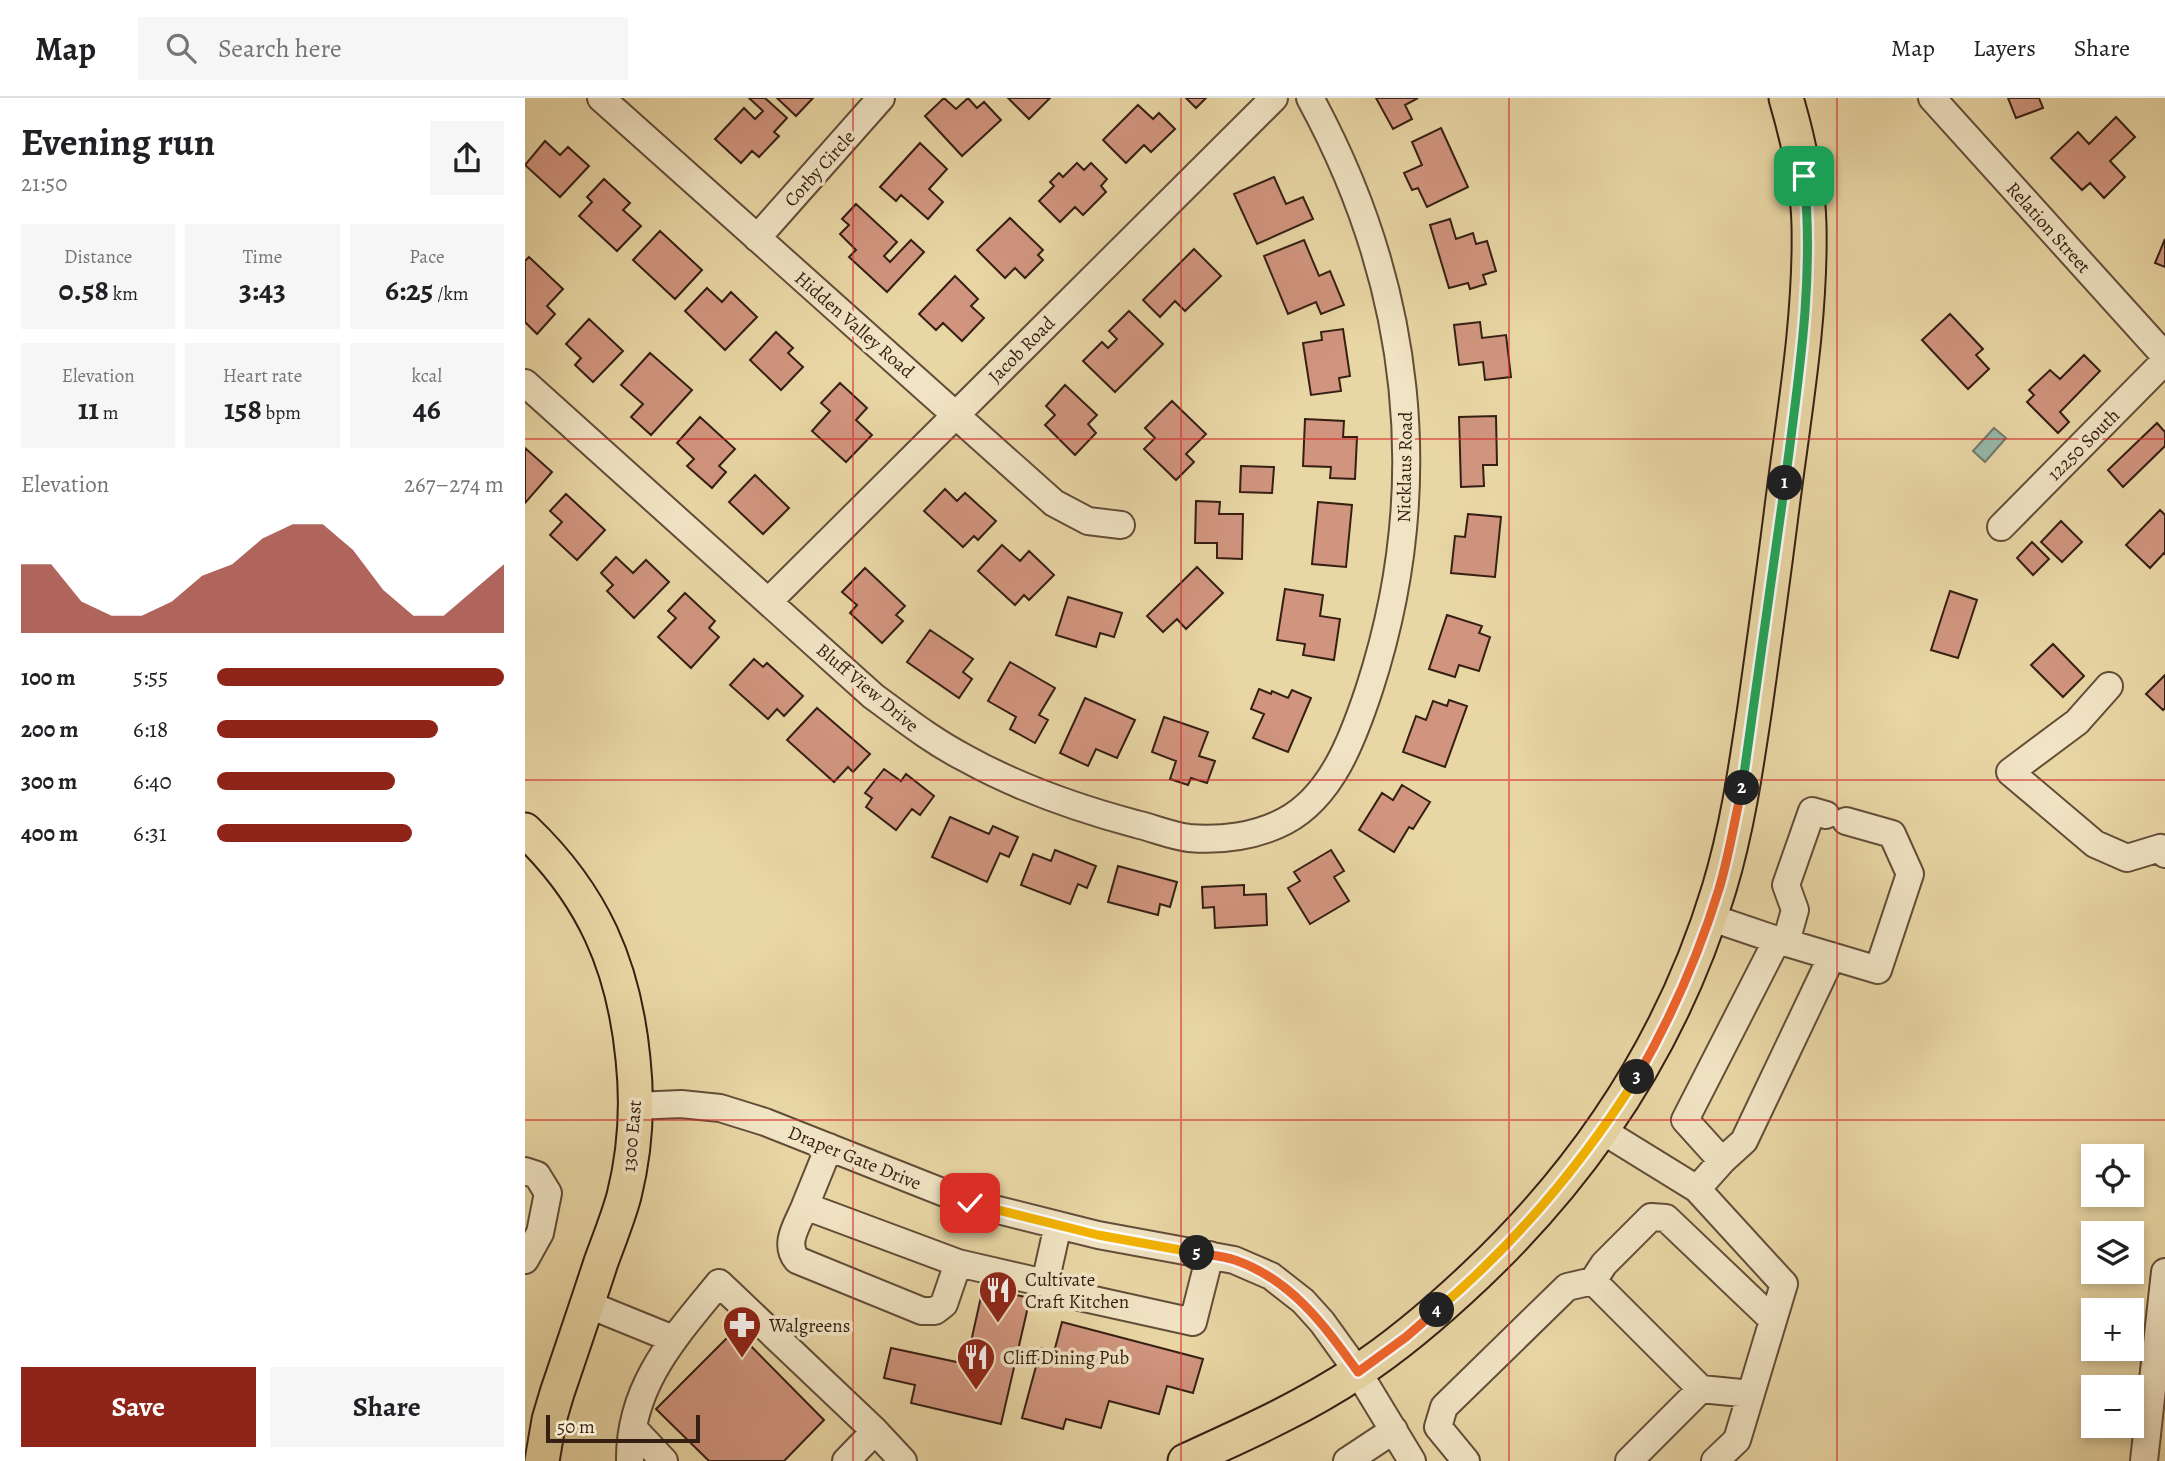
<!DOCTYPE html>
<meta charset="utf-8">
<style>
:root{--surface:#fff;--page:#f6f6f6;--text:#202124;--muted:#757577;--line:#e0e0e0;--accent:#8f2418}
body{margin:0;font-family:Alegreya,serif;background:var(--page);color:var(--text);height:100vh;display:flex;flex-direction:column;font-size:26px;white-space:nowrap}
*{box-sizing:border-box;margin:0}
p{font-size:23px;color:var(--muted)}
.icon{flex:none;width:38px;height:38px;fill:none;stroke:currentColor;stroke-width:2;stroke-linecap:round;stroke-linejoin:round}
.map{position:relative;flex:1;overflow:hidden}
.details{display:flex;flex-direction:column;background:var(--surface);width:525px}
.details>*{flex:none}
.fabs{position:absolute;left:1556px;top:1046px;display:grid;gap:14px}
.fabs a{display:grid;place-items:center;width:63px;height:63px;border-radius:0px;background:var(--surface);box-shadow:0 4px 10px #0003;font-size:35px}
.scale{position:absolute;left:21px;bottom:18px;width:154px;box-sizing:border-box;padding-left:7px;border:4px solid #351f13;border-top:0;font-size:19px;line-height:24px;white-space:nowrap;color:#351f13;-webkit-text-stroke:5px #f1e4c4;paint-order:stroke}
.pin{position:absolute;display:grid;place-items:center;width:60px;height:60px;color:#fff;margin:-30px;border-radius:14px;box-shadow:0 4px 10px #0006}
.km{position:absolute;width:35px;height:35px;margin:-18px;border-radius:50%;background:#222;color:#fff;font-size:19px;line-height:35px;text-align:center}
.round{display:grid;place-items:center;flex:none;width:74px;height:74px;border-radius:0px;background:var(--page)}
.summary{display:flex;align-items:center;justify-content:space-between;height:119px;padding:0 21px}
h1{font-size:38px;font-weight:600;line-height:52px}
.stats{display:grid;grid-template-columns:repeat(3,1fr);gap:10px;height:119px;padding:7px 21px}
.stats div{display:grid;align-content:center;border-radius:0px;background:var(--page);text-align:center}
.stats b{font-size:30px;font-weight:600}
.stats small{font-size:19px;font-weight:400}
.stats p{font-size:19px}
.chart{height:196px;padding:14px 21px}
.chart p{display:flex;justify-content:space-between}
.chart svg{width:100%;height:126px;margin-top:7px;fill:var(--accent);opacity:.7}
.action{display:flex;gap:14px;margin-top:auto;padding:14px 21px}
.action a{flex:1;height:80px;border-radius:0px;background:var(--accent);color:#fff;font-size:28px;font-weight:600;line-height:80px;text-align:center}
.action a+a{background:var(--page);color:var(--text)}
ul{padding:0 21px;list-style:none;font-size:23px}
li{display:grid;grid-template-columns:112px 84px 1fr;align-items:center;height:52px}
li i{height:18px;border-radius:9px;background:var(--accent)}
header{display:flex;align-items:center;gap:42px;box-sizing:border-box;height:98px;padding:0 35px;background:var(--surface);border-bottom:2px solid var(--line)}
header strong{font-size:33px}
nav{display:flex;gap:38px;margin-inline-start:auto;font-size:24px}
.search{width:490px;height:63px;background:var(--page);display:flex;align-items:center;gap:18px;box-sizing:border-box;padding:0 24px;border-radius:0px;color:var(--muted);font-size:26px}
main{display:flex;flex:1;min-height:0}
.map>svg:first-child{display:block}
.water{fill:#97b9a9;stroke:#707b6d;stroke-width:2}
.building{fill:#d1957f;stroke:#351f13;stroke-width:2}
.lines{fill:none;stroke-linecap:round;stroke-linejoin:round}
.minor-casing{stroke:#624d38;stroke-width:30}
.major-casing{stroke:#351f13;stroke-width:37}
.minor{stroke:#f1e4c4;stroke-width:26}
.major{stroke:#e9d6a5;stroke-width:33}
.split-1-casing{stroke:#fff;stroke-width:14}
.split-2-casing{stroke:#fff;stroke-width:14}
.split-3-casing{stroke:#fff;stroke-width:14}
.split-4-casing{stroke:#fff;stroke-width:14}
.split-5-casing{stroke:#fff;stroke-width:14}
.split-6-casing{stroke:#fff;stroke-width:14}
.split-1{stroke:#22a559;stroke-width:9}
.split-2{stroke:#22a559;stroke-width:9}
.split-3{stroke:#f0652b;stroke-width:9}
.split-4{stroke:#f5b400;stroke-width:9}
.split-5{stroke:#f0652b;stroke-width:9}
.split-6{stroke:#f5b400;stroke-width:9}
.grid{fill:none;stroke:#d62828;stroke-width:2;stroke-opacity:0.55}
.labels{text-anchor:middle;stroke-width:7;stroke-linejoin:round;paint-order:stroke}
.street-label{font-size:19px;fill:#351f13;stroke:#f1e4c4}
.poi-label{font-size:19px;fill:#351f13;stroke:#f1e4c4;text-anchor:start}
</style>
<header>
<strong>Map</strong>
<div class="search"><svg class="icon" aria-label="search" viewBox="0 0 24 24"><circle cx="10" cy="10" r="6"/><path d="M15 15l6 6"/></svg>Search here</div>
<nav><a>Map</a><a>Layers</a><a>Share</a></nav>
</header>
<main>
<section class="details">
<div class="summary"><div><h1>Evening run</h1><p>21:50</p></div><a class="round"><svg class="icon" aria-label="share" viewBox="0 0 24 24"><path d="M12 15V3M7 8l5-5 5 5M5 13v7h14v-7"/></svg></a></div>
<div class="stats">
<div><p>Distance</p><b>0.58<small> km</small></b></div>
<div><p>Time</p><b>3:43</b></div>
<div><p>Pace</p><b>6:25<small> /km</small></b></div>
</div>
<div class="stats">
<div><p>Elevation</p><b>11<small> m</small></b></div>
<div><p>Heart rate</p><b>158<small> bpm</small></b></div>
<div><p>kcal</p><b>46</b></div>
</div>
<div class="chart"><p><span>Elevation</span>267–274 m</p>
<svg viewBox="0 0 160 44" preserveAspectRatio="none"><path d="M0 44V20L10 20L20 33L30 38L40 38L50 33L60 24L70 20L80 11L90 6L100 6L110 15L120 29L130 38L140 38L150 29L160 20V44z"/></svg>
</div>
<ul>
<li><b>100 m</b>5:55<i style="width:100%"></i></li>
<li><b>200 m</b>6:18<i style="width:77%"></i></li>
<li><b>300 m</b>6:40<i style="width:62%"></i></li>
<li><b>400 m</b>6:31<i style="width:68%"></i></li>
</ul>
<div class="action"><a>Save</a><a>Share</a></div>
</section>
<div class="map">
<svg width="1640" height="1363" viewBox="0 0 1640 1363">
<rect width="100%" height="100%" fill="#e9d6a5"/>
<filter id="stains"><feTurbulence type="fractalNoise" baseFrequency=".00286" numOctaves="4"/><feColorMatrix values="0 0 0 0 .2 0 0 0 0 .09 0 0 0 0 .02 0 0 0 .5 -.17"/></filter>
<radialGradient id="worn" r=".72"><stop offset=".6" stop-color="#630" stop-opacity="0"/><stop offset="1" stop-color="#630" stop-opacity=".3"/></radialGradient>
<path class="water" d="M 1469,330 L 1481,340 L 1460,364 L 1448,353 Z"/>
<path class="building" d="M 224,0 L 240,0 L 262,20 L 249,34 L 254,38 L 234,59 L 227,53 L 216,65 L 190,41 L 219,10 L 230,21 L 238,13 Z
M 252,0 L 288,0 L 271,18 Z
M 419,0 L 431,11 L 443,0 L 452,10 L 459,4 L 476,22 L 437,58 L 400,18 Z
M 483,0 L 525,0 L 504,21 Z
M 661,0 L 681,0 L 671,10 Z
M 851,0 L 893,0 L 880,7 L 887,21 L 868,31 Z
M 1483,0 L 1514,0 L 1518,10 L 1491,20 Z
M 613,7 L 628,21 L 634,15 L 650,31 L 626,54 L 619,47 L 601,65 L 578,42 Z
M 1591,19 L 1610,39 L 1585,63 L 1600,79 L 1579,100 L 1565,85 L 1557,92 L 1526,60 L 1553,34 L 1564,46 Z
M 916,30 L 943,89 L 902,109 L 893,90 L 887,92 L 879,75 L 897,67 L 887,44 Z
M 20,43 L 35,57 L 43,49 L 64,68 L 35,99 L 0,67 Z
M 395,45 L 422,71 L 404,91 L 418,104 L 403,121 L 376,97 L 371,103 L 355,89 Z
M 552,65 L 559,72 L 566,65 L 582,81 L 576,88 L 581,94 L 558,117 L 550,109 L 535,124 L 514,103 L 529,88 L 525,84 L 534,75 L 538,79 Z
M 749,79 L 761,106 L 778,99 L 788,121 L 732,146 L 709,96 Z
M 79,81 L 105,105 L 98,112 L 116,128 L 92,153 L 54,118 L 67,104 L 62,99 Z
M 331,106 L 372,144 L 359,158 L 365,164 L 386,142 L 399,154 L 362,194 L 324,159 L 331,152 L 315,136 L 324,127 L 317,121 Z
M 485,120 L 518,152 L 513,157 L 518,162 L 500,180 L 490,170 L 480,180 L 452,152 Z
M 925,121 L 931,141 L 948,135 L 951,146 L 962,143 L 971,173 L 958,177 L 961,186 L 945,191 L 943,185 L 924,190 L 905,127 Z
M 135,133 L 177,172 L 150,201 L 108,162 Z
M 1640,141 L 1640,169 L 1630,165 Z
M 779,142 L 794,178 L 805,173 L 819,207 L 796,216 L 791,204 L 763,216 L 739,158 Z
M 669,151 L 696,178 L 660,213 L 650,203 L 635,219 L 618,202 Z
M 4,159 L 38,191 L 22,208 L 30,216 L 12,236 L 0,224 L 0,163 Z
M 430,178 L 453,201 L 446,208 L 459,220 L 437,243 L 418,225 L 411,232 L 394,216 Z
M 182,190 L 197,204 L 206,194 L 232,219 L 200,252 L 160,213 Z
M 604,213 L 638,246 L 590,294 L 558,263 L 577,244 L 583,250 L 592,241 L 584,233 Z
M 1425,216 L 1458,251 L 1451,257 L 1464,271 L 1443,291 L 1397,242 Z
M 64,221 L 98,253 L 68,284 L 50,267 L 56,260 L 41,246 Z
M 955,224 L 957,240 L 981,237 L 986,279 L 960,282 L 958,264 L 934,267 L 929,227 Z
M 818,231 L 825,278 L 814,280 L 816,293 L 786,297 L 778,245 L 797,242 L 796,234 Z
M 251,234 L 268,250 L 263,255 L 278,269 L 256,292 L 225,262 Z
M 125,255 L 167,292 L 126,337 L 106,319 L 118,306 L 96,287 Z
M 1559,257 L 1575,273 L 1535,314 L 1544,324 L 1533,335 L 1502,304 L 1509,297 L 1504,292 L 1525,272 L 1535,281 Z
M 315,285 L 342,310 L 331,322 L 347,337 L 321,364 L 287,333 L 305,313 L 296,305 Z
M 540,287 L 572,317 L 563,326 L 571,335 L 550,357 L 520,327 L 530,317 L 521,308 Z
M 647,303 L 681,336 L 661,356 L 669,364 L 651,382 L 619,351 L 630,340 L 620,330 Z
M 971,318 L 972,367 L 958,367 L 959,388 L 936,389 L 934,319 Z
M 175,319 L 210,351 L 194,368 L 201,374 L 187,390 L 162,368 L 169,361 L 152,345 Z
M 780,321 L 819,323 L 818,339 L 832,339 L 830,381 L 805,380 L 806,369 L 778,368 Z
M 1632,325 L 1640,334 L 1640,348 L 1598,389 L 1583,372 Z
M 0,350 L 27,374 L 0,405 Z
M 716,368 L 749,369 L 747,395 L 715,394 Z
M 230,377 L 264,410 L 238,436 L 204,404 Z
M 420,391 L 432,403 L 440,395 L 471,423 L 453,442 L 449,438 L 438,449 L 399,413 Z
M 41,396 L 80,432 L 52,462 L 25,437 L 37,424 L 25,413 Z
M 671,403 L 695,404 L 694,416 L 718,416 L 717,461 L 692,460 L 692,445 L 670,445 Z
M 793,404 L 827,407 L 821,469 L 787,466 Z
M 1635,412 L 1640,417 L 1640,456 L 1639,455 L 1625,470 L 1601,447 Z
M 943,416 L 976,419 L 970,479 L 926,475 L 930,438 L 940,439 Z
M 1536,423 L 1557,444 L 1537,464 L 1516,444 Z
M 1507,444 L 1524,461 L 1508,477 L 1492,460 Z
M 477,447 L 495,463 L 504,453 L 529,477 L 504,502 L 499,497 L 490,507 L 453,473 Z
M 91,459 L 108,475 L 121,462 L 144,484 L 109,520 L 82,493 L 88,487 L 76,475 Z
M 672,469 L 698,495 L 661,531 L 652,521 L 638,534 L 622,518 Z
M 340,470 L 380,508 L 371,517 L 378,523 L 357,545 L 325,515 L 332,507 L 317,494 Z
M 760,491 L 798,497 L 795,518 L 815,521 L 809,562 L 778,557 L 780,546 L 752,542 Z
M 1425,493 L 1452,502 L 1433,560 L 1406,552 Z
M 160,495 L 190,523 L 184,530 L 194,539 L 166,570 L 133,539 L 151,520 L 143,513 Z
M 543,499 L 597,515 L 589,539 L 575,535 L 571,549 L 531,537 Z
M 922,517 L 957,528 L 954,535 L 965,539 L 954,573 L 934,567 L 930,579 L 904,571 Z
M 405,532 L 448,561 L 438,574 L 447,581 L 434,600 L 382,564 Z
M 1528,546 L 1559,578 L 1538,599 L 1506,567 Z
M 229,561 L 238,569 L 242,565 L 278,598 L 259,618 L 252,611 L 243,621 L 205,587 Z
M 485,564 L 530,590 L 514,617 L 523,622 L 510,645 L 485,631 L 491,619 L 463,603 Z
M 1640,577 L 1640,610 L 1638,612 L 1621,596 Z
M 734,591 L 746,596 L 747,593 L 763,600 L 767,592 L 786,600 L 763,654 L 728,640 L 739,616 L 726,611 Z
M 560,600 L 610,622 L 592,660 L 571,651 L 563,668 L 535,655 Z
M 924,602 L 942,608 L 920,669 L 878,654 L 891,618 L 901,622 L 908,603 L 922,608 Z
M 292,610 L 345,656 L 328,674 L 323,669 L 309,684 L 262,642 Z
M 639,619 L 683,634 L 674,658 L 690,663 L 682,685 L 666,680 L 663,687 L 645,681 L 651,663 L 627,654 Z
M 359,671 L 376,683 L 381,676 L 409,698 L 395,717 L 387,711 L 371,732 L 341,709 L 347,700 L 340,695 Z
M 877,687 L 905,704 L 888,731 L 884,729 L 869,754 L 834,732 L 857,695 L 868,702 Z
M 425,719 L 464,736 L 468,728 L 493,739 L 484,759 L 475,755 L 462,784 L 407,759 Z
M 530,752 L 571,768 L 562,790 L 553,786 L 545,806 L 496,787 L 508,756 L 526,763 Z
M 806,752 L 819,773 L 809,779 L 824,803 L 785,826 L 763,790 L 775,783 L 769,774 Z
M 593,768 L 652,784 L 645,809 L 635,806 L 633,817 L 583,804 Z
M 719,787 L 719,797 L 741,796 L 742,827 L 690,830 L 689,809 L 678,810 L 677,789 Z
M 458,1190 L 505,1200 L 476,1326 L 386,1305 L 390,1287 L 359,1280 L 366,1250 L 441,1266 Z
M 537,1224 L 678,1261 L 668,1295 L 642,1288 L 634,1316 L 584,1303 L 576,1330 L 541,1321 L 538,1331 L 497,1320 L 516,1250 L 529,1254 Z
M 210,1232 L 299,1322 L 259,1363 L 184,1363 L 131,1311 Z"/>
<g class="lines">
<g class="minor-casing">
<path id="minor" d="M 76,0 L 529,405 L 563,423 L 596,427
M 1407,0 L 1640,258
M 232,140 L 356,0
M 0,285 L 348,598 C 378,620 407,643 440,660 C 494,690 551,710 611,726 C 628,730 647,738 664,740 C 696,743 732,738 760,723 C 807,698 828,640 844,592 C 910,390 887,187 785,0
M 1476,429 L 1640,263
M 244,503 L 749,0
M 1584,588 L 1552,624 L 1485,674 L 1570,746 L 1602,760 L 1635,750 L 1640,756
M 1252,842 L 1353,872 L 1385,776 L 1367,736 L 1321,723
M 1261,844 L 1270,812 L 1261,787 L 1287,713 L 1301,717
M 111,1008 L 156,1006 L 195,1010 L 240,1024 L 445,1105 L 573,1137 L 709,1162 L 746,1178 L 778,1203 L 797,1224 L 833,1274 L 887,1363
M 1078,1033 L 1172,1091 L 1259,1186 L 1212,1342 L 1190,1363
M 304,1049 L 280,1108 L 433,1165 L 520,1185 L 533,1127
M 1197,1063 L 1219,1043 L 1307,858
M 0,1073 L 12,1077 L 23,1095 L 15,1135 L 0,1162
M 1172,1091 L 1197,1063 L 1160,1022 L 1252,842 L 1184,819
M 280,1108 C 273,1126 258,1145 272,1162 L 397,1213 L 410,1213 L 419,1206 L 433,1165
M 1068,1183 L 1176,1291 L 1226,1296
M 520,1185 L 537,1195 L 668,1224 L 685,1157
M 62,1206 L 148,1241
M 108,1330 L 139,1363
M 105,1363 C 104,1288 149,1240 194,1185 L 350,1333 L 378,1363
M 321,1363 L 350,1333
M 822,1363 L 869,1332
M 941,1363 L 913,1329 L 919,1309 L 1042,1189 L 1068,1183 L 1079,1166 L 1126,1119 L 1141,1120 L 1248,1222
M 1104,1363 L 1176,1291
M 1619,1363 L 1640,1174"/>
</g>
<g class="major-casing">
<path id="major" d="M 0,732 C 68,797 99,868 108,961 C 113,1007 110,1054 99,1098 C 93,1120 84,1142 76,1164 C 62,1207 47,1251 32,1295 L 24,1322 L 17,1363
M 660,1363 C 719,1336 778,1310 832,1274 C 875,1246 914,1212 951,1177 C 1065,1069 1148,943 1194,791 C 1212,732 1221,670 1230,609 C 1239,545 1248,481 1256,417 C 1268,321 1286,224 1284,127 C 1283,84 1273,41 1261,0"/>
</g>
<use href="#minor" class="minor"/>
<use href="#major" class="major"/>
</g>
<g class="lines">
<g class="split-1-casing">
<path id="split-1" d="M 1260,385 C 1273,283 1290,181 1279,78"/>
</g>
<g class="split-2-casing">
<path id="split-2" d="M 1217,690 L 1260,385"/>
</g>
<g class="split-3-casing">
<path id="split-3" d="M 1112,979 C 1146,920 1174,856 1194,791 C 1204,758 1209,724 1217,690"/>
</g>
<g class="split-4-casing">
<path id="split-4" d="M 912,1212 C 991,1145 1057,1066 1112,979"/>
</g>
<g class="split-5-casing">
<path id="split-5" d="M 672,1155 C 684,1157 698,1158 710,1162 C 767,1182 799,1227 833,1274 L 881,1239 L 912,1212"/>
</g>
<g class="split-6-casing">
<path id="split-6" d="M 445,1105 L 573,1137 L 672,1155"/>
</g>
<use href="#split-1" class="split-1"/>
<use href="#split-2" class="split-2"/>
<use href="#split-3" class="split-3"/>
<use href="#split-4" class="split-4"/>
<use href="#split-5" class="split-5"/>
<use href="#split-6" class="split-6"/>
</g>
<path class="grid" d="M 328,0 L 328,1363M 656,0 L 656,1363M 984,0 L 984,1363M 1312,0 L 1312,1363M 0,341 L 1640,341M 0,682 L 1640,682M 0,1022 L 1640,1022"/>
<defs>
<g id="restaurant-pin" transform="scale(2.0125)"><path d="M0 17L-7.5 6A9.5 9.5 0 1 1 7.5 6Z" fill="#8f2418" stroke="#f1e4c4"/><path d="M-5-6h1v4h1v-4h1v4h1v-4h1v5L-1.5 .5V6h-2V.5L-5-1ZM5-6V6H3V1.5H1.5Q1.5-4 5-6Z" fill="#fff"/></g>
<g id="pharmacy-pin" transform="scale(2.0125)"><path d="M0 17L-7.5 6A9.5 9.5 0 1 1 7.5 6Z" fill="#8f2418" stroke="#f1e4c4"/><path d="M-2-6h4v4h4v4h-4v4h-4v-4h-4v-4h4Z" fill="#fff"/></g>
</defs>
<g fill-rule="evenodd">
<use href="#restaurant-pin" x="473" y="1192"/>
<use href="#pharmacy-pin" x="217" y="1227"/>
<use href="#restaurant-pin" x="451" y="1259"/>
</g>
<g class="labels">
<g class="street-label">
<text transform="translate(294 70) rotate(-48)" y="7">Corby Circle</text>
<text transform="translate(1524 129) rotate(48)" y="7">Relation Street</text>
<text transform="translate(330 226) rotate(41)" y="7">Hidden Valley Road</text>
<text transform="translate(496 251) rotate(-45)" y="7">Jacob Road</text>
<text transform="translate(1558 346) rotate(-45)" y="7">12250 South</text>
<text transform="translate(879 369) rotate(-89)" y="7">Nicklaus Road</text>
<text transform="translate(343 589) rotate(40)" y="7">Bluff View Drive</text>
<text transform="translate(106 1038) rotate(-85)" y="7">1300 East</text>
<text transform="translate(330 1059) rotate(22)" y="7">Draper Gate Drive</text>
</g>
<g class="poi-label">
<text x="500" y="1188">Cultivate<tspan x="500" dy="22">Craft Kitchen</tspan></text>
<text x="244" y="1234">Walgreens</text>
<text x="478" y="1266">Cliff Dining Pub</text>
</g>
</g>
<rect width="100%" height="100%" filter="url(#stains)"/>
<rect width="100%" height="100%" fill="url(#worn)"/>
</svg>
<div class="fabs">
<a><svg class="icon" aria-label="locate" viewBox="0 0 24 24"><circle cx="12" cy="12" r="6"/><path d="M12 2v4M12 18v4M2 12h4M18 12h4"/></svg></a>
<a><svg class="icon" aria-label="layers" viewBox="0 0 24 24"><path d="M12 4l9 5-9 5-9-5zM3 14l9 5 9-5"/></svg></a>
<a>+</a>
<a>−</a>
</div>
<div class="scale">50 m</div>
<div class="pin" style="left:1279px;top:78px;background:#1e9e55"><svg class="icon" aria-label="arrive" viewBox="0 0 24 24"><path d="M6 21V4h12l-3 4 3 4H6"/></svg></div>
<div class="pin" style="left:445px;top:1105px;background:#d93025"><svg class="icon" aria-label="check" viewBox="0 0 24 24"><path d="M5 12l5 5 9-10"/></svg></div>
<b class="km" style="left:1260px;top:385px">1</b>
<b class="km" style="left:1217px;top:690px">2</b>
<b class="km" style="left:1112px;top:979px">3</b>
<b class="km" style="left:912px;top:1212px">4</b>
<b class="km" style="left:672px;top:1155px">5</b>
</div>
</main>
